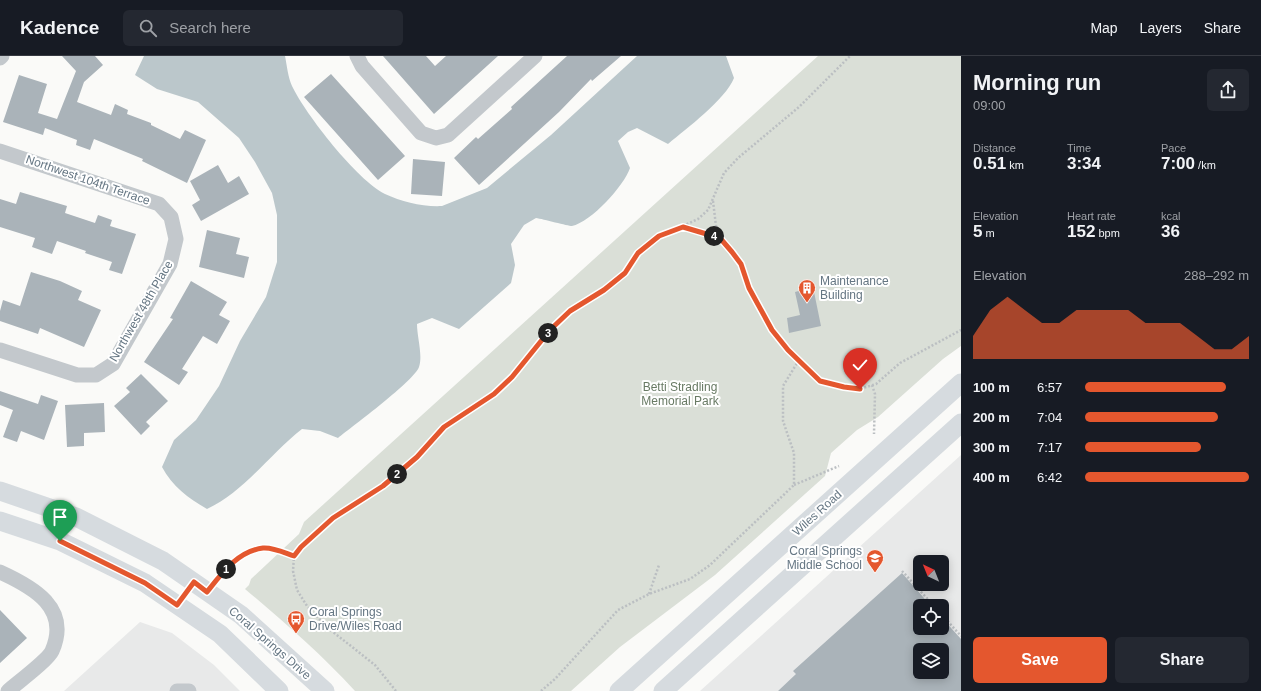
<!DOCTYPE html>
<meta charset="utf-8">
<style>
:root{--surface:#171b24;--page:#242831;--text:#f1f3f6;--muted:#9ea1a6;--line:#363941;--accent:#e4572e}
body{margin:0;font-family:Helvetica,sans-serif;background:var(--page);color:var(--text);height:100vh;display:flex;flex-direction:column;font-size:15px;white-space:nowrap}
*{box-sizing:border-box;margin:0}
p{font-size:13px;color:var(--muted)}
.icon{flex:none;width:22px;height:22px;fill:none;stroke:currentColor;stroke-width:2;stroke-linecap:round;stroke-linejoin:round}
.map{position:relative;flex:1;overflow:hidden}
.sheet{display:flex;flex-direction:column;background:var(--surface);width:300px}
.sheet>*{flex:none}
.needle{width:26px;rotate:317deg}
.buttons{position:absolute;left:913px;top:499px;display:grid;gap:8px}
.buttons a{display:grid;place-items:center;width:36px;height:36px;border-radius:6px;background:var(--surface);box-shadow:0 2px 10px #0003;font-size:20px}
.pin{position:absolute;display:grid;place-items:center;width:34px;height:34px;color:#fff;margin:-41px -17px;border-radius:50% 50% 50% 0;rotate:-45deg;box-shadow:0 0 4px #0007}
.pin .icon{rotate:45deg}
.km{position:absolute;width:20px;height:20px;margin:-10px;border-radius:50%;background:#222;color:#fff;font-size:11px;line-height:20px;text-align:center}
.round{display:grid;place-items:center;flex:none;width:42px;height:42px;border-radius:6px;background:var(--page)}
.head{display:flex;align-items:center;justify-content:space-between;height:68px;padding:0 12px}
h1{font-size:22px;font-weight:800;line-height:30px}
.figures{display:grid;grid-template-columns:repeat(3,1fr);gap:6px;height:68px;padding:4px 12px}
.figures div{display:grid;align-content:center}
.figures b{font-size:17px;font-weight:800}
.figures small{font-size:11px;font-weight:400}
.figures p{font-size:11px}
.chart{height:112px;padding:8px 12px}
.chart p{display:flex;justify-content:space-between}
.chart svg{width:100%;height:72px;margin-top:4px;fill:var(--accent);opacity:.7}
.action{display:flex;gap:8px;margin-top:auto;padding:8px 12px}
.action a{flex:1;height:46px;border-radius:6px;background:var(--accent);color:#fff;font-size:16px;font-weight:800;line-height:46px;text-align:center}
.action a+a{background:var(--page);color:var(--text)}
ul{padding:0 12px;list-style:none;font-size:13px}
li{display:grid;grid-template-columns:64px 48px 1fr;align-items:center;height:30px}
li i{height:10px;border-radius:5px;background:var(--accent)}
header{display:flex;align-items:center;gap:24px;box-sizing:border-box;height:56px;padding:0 20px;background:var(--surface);border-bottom:1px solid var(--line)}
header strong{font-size:19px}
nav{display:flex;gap:22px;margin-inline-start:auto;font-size:14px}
.search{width:280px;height:36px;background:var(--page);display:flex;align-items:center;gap:10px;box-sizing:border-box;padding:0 14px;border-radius:6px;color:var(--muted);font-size:15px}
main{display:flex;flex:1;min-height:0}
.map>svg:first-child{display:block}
.built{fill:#e8e9e9;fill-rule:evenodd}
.green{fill:#dadfd7}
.water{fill:#bbc7cb}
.building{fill:#aab3b9;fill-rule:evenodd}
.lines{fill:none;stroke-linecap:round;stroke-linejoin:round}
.path{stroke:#bbbfc2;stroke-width:2.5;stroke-dasharray:2 2;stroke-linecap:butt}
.minor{stroke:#c3c8cc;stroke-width:15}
.major{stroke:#d6dbdf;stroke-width:19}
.route-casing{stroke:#fff;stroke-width:8}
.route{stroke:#e4572e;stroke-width:5}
.labels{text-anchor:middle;stroke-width:4;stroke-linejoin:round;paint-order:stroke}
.street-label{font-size:12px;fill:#657683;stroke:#fff}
.poi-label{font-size:12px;fill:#657683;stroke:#fff;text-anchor:start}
.park-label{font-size:12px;fill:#687a64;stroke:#fff}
</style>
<header>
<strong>Kadence</strong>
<div class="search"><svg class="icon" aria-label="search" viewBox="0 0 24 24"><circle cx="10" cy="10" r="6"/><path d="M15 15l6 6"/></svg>Search here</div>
<nav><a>Map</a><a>Layers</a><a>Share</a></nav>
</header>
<main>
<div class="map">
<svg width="961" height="635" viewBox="0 0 961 635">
<rect width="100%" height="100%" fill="#fafaf8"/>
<path class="built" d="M 961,399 L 961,635 L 700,635 ZM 920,506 L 942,506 L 942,528 L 920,528 ZM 920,550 L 942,550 L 942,572 L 920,572 ZM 920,594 L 942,594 L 942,616 L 920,616 Z
M 140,566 L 172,577 L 214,609 L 240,635 L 64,635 Z"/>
<path class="green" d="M 818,0 L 961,0 L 961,290 L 943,303 L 878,361 L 857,374 L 831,397 L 825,420 L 715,519 L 620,591 L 571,635 L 355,635 C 321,598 283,565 245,533 L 249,529 L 251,523 L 299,478 L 304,466 Z"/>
<path class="water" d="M 144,0 L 285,0 C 287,10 288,21 292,30 C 306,59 357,124 385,138 C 402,146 423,151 442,150 L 487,132 L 551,79 L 637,0 L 726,0 L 734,22 C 725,44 687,72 668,88 L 637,72 L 628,76 L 618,85 L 630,112 C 624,130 591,166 572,170 C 568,170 543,163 536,162 L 524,169 L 511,188 L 515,209 L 511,227 L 459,273 L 432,262 L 417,268 C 417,281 423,299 419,311 C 414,325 353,370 338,382 L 320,375 L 302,373 C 270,398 244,436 207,453 C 188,442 172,430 162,411 L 174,384 L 196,364 L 219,330 L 240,285 L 266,241 L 277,206 L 277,159 L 272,137 L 255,106 L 239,82 L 198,46 L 157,33 L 135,19 Z"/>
<path class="building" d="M 62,0 L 95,0 L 103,9 L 84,26 L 77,46 L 111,59 L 115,48 L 128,54 L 127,58 L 151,67 L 151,69 L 180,83 L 185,74 L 206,84 L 187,127 L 142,105 L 143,103 L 94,83 L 90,94 L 76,89 L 77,84 L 45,72 L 43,79 L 3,66 L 19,19 L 47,28 L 38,57 L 57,63 L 76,15 Z
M 383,0 L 426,0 L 435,10 L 446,0 L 498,0 L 434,58 Z
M 567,0 L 621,0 L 592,25 L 591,23 L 559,56 L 479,129 L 454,102 L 476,81 L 478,83 L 512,53 L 511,51 Z
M 331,18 L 405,100 L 378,124 L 304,41 Z
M 413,103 L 445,106 L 442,140 L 411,138 Z
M 218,109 L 228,127 L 239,120 L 249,138 L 201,165 L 192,149 L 200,144 L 190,125 Z
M 20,136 L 67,150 L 65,157 L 95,167 L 98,159 L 112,164 L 110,170 L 136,178 L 122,218 L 109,214 L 112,206 L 85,197 L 86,195 L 57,185 L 52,198 L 32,191 L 35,182 L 0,171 L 0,143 L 16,148 Z
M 207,174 L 240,182 L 236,198 L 249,201 L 244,222 L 199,211 Z
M 31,216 L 60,225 L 82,235 L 78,244 L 101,254 L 84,291 L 40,272 L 38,278 L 0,265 L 0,255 L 3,244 L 20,250 Z
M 191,225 L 227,246 L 219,259 L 230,265 L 217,288 L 203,280 L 182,313 L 188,316 L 179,329 L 144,306 L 173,263 L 170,262 Z
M 813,231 L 821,270 L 789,277 L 787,262 L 800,259 L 795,236 Z
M 141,318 L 168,345 L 146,366 L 150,370 L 141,379 L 114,350 L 130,336 L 126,332 Z
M 0,335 L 38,348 L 41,339 L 58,345 L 44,384 L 21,375 L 17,386 L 3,381 L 13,354 L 0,349 Z
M 104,347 L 105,376 L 84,377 L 84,390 L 67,391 L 65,349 Z
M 902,517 L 931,550 L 920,550 L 920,572 L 942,572 L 942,562 L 961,583 L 961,635 L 778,635 L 796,618 L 793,615 ZM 920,594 L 942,594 L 942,616 L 920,616 Z
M 0,554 L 27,582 L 0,607 Z"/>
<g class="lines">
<path class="path" d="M 713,145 L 716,170 L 720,182 L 741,208 L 749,232 L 772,274 L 788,294 L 820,325 L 844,331 L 860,333 L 876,328 L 900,307 L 961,274
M 684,171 L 720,182
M 872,329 L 875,338 L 874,378
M 794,429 L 839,410
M 902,515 L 934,550
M 217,524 C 227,510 247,490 266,492 C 276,493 285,497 294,500
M 649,538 L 659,509
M 942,559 L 961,580
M 396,635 L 375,609 L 328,572 L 307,550 L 297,534 L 293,515 L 294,500 L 301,491 L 333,462 L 383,430 L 417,401 L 444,371 L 494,338 L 570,255 L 604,234 L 625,217 L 638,197 L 659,181 L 698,163 L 708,154 L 724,117 L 738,102 L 799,51 L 850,0
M 541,635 L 555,623 L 618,554 L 649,538 L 690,523 L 710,509 L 794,429 L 794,397 L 783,365 L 783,330 L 799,304"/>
<path class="minor" d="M 357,0 L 362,10 L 421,77 L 436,82 L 448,79 L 535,0
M 0,2 L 2,0
M 0,95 L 159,148 L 171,161 L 176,183 L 170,208 L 113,308 L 96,319 L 77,319 L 0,294
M 0,516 C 33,531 71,552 52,595 C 48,604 17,627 8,635
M 177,635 L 189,635"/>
<path class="major" d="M 0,435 L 76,461 L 163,505 L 241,559 L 325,635
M 0,465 L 60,485 L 145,527 L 220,578 L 279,635
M 619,635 L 961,327
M 663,635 L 961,367"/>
</g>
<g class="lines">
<g class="route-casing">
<path id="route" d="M 60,485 L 145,527 L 177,549 L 194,526 L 207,536 C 222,517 238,495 263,492 C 273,491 285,497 294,500 L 301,491 L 333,462 L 383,430 L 417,401 L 444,371 L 494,338 L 512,321 L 550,274 L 570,255 L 604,234 L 625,217 L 638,197 L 659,180 L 683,171 L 720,182 L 732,196 L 741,208 L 749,232 L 772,274 L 788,294 L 820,325 L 844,331 L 860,333"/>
</g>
<use href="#route" class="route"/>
</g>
<defs>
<g id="building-pin" transform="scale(0.9)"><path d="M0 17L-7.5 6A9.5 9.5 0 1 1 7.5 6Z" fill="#e4572e" stroke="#fff"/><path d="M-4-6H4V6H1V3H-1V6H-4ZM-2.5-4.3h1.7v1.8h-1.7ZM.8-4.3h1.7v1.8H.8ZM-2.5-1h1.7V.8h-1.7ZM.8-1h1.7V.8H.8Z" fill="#fff"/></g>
<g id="school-pin" transform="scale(0.9)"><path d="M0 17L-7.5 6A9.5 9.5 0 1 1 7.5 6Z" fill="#e4572e" stroke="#fff"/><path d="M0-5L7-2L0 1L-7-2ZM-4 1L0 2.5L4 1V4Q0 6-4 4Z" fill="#fff"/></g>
<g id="bus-pin" transform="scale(0.9)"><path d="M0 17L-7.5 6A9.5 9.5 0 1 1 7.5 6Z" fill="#e4572e" stroke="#fff"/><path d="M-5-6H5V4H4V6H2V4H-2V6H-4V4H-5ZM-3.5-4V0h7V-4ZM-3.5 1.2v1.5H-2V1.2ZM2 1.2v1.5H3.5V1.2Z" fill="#fff"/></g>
</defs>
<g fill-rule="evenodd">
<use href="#building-pin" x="807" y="232"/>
<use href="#school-pin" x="875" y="502"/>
<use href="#bus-pin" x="296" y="563"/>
</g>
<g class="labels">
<g class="street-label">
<text transform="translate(88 124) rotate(19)" y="4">Northwest 104th Terrace</text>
<text transform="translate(141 255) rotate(-60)" y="4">Northwest 48th Place</text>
<text transform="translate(817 457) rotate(-42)" y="4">Wiles Road</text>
<text transform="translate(270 587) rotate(41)" y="4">Coral Springs Drive</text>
</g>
<g class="poi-label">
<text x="820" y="229">Maintenance<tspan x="820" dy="14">Building</tspan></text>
<text x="862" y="499" text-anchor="end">Coral Springs<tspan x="862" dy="14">Middle School</tspan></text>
<text x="309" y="560">Coral Springs<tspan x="309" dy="14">Drive/Wiles Road</tspan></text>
</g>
<g class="park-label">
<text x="680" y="335">Betti Stradling<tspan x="680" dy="14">Memorial Park</tspan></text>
</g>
</g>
</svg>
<div class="buttons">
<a><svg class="needle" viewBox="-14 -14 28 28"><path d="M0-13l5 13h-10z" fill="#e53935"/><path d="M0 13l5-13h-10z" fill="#9ea1a6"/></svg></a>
<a><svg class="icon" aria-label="locate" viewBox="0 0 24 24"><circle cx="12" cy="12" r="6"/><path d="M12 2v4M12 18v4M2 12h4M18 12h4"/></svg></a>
<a><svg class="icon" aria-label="layers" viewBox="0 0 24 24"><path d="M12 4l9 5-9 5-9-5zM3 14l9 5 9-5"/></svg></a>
</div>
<div class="pin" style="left:60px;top:485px;background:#1e9e55"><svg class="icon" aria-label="arrive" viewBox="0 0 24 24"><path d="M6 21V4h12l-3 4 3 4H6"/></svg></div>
<div class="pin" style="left:860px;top:333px;background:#d93025"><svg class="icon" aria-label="check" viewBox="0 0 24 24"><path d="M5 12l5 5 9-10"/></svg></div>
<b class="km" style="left:226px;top:513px">1</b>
<b class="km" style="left:397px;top:418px">2</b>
<b class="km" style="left:548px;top:277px">3</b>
<b class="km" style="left:714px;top:180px">4</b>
</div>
<section class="sheet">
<div class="head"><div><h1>Morning run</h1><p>09:00</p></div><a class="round"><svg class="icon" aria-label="share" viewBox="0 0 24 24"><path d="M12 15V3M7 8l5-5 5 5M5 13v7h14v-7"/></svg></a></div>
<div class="figures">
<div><p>Distance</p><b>0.51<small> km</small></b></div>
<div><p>Time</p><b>3:34</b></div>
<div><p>Pace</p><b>7:00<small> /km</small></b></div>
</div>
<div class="figures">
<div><p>Elevation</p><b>5<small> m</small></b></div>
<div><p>Heart rate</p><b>152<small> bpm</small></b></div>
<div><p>kcal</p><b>36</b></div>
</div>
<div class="chart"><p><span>Elevation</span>288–292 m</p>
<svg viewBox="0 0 160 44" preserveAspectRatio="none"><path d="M0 44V30L10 14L20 6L30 14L40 22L50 22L60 14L70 14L80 14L90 14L100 22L110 22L120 22L130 30L140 38L150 38L160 30V44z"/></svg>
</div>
<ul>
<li><b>100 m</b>6:57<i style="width:86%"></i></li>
<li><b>200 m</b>7:04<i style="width:81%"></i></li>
<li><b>300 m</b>7:17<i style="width:71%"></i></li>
<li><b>400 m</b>6:42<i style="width:100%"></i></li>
</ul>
<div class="action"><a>Save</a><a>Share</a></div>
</section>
</main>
